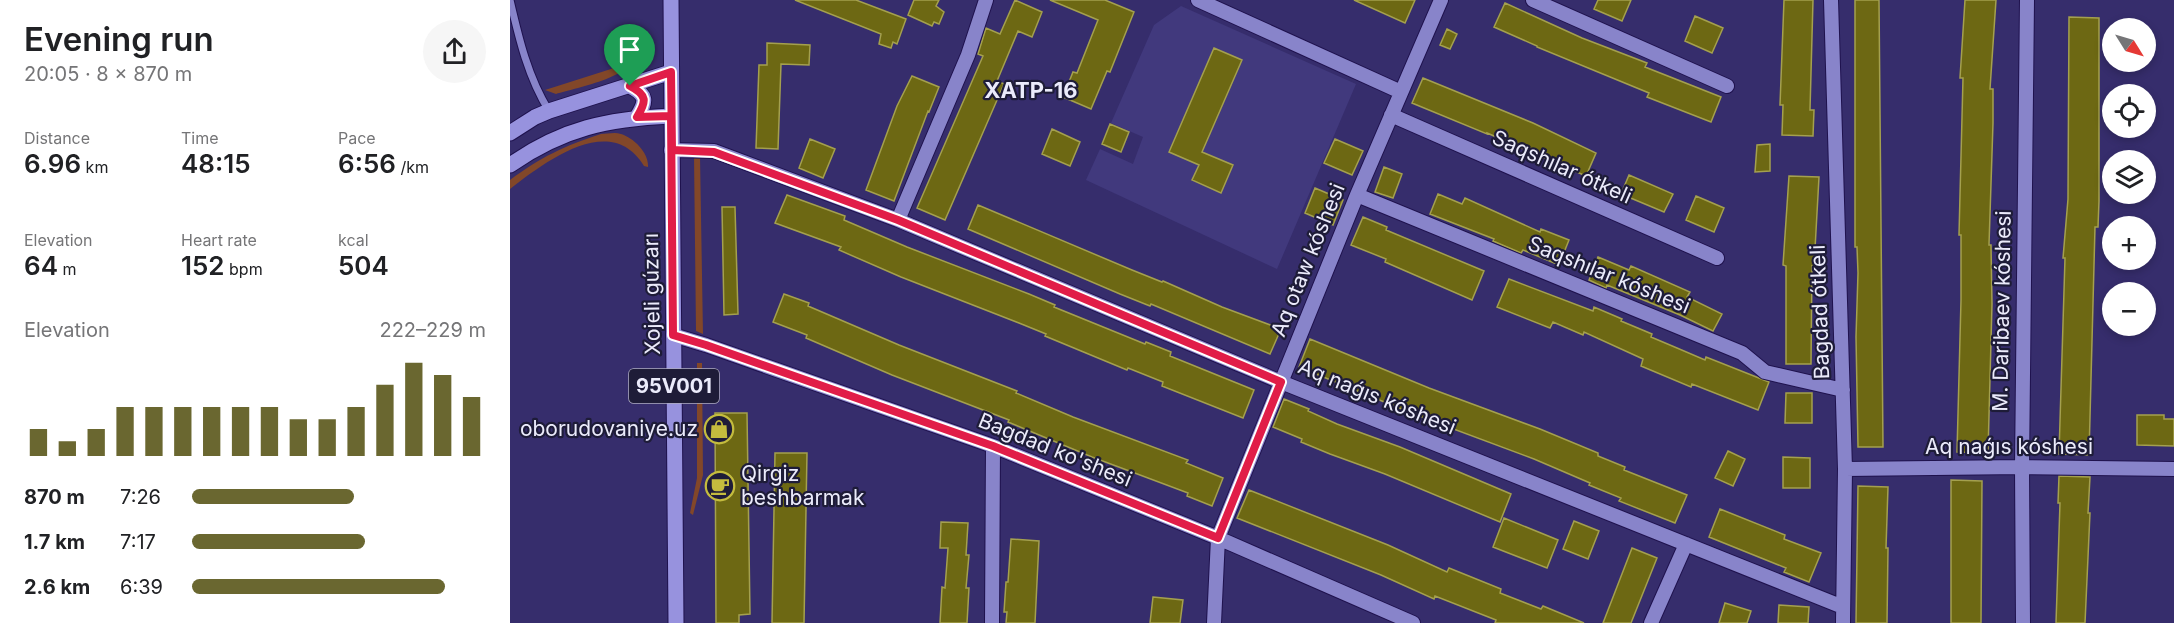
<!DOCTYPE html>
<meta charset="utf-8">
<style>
:root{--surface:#fff;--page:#f6f6f6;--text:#202124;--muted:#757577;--accent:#6a6730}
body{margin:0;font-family:Inter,sans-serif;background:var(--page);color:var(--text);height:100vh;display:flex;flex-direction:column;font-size:22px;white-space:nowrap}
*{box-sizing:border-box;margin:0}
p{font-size:20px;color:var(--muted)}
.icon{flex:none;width:33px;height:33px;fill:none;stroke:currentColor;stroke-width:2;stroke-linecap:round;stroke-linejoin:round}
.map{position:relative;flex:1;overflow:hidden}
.drawer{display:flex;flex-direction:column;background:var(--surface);width:510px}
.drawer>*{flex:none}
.needle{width:39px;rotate:127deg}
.tools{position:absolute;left:1592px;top:18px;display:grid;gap:12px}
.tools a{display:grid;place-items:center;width:54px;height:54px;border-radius:50%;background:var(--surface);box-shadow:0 3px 9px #0003;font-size:30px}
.pin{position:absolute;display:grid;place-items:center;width:51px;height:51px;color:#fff;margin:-62px -26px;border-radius:50% 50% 50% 0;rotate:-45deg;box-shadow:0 0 6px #0007}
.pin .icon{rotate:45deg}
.round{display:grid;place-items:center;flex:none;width:63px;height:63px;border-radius:32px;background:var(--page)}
.overview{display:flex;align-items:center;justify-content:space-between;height:102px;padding:0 24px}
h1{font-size:33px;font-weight:600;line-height:45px}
.metrics{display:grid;grid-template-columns:repeat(3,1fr);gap:9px;height:102px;padding:6px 24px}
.metrics div{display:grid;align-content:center}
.metrics b{font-size:26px;font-weight:600}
.metrics small{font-size:16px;font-weight:400}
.metrics p{font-size:16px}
.chart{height:168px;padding:12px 24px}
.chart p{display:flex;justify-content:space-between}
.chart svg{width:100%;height:108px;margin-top:6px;stroke:var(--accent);stroke-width:6}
ul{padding:0 24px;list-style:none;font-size:20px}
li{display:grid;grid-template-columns:96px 72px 1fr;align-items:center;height:45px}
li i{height:15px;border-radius:8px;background:var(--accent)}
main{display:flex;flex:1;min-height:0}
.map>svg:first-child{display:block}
.built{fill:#41397d}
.green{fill:#824729}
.building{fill:#6d6813;stroke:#a4a04e;stroke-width:1.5}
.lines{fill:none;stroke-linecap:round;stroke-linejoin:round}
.lane-casing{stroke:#1f124e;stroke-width:9}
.street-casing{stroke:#1f124e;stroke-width:16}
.primary-casing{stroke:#1f124e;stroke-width:17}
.lane{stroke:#8884ca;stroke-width:7}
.street{stroke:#8884ca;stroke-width:14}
.primary{stroke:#9792de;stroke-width:15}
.route-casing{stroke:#fff;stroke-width:12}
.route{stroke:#e11d48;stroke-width:8}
.labels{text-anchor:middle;stroke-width:4.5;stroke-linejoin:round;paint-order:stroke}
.shield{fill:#1e1c38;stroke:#aeadc0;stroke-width:1.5}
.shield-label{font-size:20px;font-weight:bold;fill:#ebebfb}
.street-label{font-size:21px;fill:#ebebfb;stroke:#1e1c38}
.poi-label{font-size:21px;fill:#ebebfb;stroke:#1e1c38;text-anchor:end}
.neighbourhood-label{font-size:22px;font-weight:bold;fill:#ebebfb;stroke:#1e1c38}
</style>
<main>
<section class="drawer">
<div class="overview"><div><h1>Evening run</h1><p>20:05 · 8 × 870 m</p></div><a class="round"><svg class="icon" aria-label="share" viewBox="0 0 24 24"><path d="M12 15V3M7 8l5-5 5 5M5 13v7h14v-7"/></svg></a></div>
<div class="metrics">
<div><p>Distance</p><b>6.96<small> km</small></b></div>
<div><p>Time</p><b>48:15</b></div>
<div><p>Pace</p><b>6:56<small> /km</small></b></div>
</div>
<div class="metrics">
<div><p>Elevation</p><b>64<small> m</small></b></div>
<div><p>Heart rate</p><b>152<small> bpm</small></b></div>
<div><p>kcal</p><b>504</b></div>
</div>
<div class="chart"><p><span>Elevation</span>222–229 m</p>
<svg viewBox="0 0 160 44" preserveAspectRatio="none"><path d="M5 44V33M15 44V38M25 44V33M35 44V24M45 44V24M55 44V24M65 44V24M75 44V24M85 44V24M95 44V29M105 44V29M115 44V24M125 44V15M135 44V6M145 44V11M155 44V20"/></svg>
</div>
<ul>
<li><b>870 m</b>7:26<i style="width:55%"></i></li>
<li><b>1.7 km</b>7:17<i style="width:59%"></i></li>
<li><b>2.6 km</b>6:39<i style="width:86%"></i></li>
</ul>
</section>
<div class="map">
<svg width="1664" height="623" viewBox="0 0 1664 623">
<rect width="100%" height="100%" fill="#362d6c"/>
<path class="built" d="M 671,6 L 846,84 L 767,269 L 576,180 L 590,149 L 623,164 L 633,137 L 601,123 L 644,25 Z"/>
<path class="green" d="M 128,45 L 130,47 C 129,77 68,87 46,94 L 35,90 L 101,69 L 114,62 Z
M 91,134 C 97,134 105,132 111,134 C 124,138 139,153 138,167 L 134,166 C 101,111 35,162 0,189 L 0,180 C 31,157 54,146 91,134 Z
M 184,156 L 190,156 L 193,334 L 186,331 Z
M 187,363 L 192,363 L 193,475 L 183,515 L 180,513 L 187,478 Z"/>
<path class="building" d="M 285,0 L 346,0 L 396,19 L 387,44 L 383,42 L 381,48 L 369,44 L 371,34 Z
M 404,0 L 429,0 L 426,6 L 434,12 L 429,24 L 424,22 L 422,26 L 398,15 Z
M 505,0 L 532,12 L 522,37 L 508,31 L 487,81 L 494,84 L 435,220 L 407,208 L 473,56 L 468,54 L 476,28 L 490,34 Z
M 540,0 L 595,0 L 624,12 L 600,72 L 597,71 L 581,109 L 553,97 L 563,72 L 567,73 L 588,20 Z
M 844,0 L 905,0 L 895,23 Z
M 1088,0 L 1121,0 L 1112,21 L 1084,9 Z
M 1274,0 L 1303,0 L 1300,110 L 1304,110 L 1303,136 L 1272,135 L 1273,105 L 1270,105 Z
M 1345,0 L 1369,0 L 1373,447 L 1348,447 L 1346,337 L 1348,273 L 1347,247 L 1345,247 Z
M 1455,0 L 1486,0 L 1480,89 L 1483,89 L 1483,123 L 1479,245 L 1481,245 L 1482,304 L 1478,453 L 1447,452 L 1451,300 L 1451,235 L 1449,235 L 1453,78 L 1450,78 Z
M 995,3 L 1072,38 L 1137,63 L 1135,67 L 1211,97 L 1201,122 L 1137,97 L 1139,93 L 1027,47 L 1027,46 L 984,27 Z
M 1185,16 L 1213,28 L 1202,53 L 1175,41 Z
M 1559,17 L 1589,18 L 1589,201 L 1588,227 L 1585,227 L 1579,455 L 1549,454 L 1555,258 L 1553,258 L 1558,199 Z
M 937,29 L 947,34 L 940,49 L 930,45 Z
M 257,43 L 300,45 L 299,65 L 271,64 L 268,149 L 246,148 L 249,65 L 257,65 Z
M 704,48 L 732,60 L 692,152 L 723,165 L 711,193 L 682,180 L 689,165 L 659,152 Z
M 402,76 L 429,87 L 419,112 L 418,111 L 384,201 L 356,190 L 387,106 Z
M 913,78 L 1023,123 L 1086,153 L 1076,176 L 977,133 L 977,134 L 902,103 Z
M 600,124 L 619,132 L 611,152 L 592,144 Z
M 542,129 L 570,142 L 560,166 L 532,154 Z
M 300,139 L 325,149 L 313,178 L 289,168 Z
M 825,139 L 853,151 L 842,175 L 814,163 Z
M 1260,144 L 1260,171 L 1245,172 L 1247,145 Z
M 874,167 L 892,174 L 883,198 L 865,192 Z
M 1119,175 L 1163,194 L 1154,212 L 1111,194 Z
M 1279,176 L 1309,177 L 1304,267 L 1302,266 L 1301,364 L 1276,364 L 1276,266 L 1273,265 Z
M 805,188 L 833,200 L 823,225 L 795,213 Z
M 928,194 L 952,204 L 955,198 L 1030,232 L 1031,229 L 1059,240 L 1049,265 L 1013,250 L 1011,253 L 983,241 L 984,239 L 920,214 Z
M 277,195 L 335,216 L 334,220 L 397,247 L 519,294 L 545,305 L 544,307 L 635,344 L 636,342 L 661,352 L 660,356 L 744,390 L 733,418 L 652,386 L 653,382 L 618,368 L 617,370 L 535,336 L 536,334 L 509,323 L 391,277 L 329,250 L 331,247 L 265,223 Z
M 1186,196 L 1214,208 L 1204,232 L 1176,220 Z
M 468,205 L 622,270 L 652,282 L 653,281 L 712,307 L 771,329 L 760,354 L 641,304 L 640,306 L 610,294 L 458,229 Z
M 212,207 L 225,207 L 228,314 L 214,315 Z
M 853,217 L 877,227 L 876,230 L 974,271 L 962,300 L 875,262 L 876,259 L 841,245 Z
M 1088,257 L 1119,270 L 1121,266 L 1180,292 L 1177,297 L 1212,314 L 1203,331 L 1170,315 L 1097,285 L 1096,288 L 1079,280 Z
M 999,279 L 1083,311 L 1084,307 L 1112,319 L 1111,321 L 1142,334 L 1141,337 L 1167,348 L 1195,360 L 1196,357 L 1259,382 L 1248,410 L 1182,384 L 1181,387 L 1131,366 L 1133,359 L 1074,332 L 1073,335 L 1043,322 L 1040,328 L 987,307 Z
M 274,294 L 299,303 L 298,306 L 389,345 L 507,391 L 506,393 L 563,417 L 678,460 L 676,463 L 713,478 L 702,506 L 677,496 L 678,493 L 582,457 L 498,422 L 499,420 L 382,375 L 296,338 L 297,335 L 263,322 Z
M 800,339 L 919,388 L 1030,429 L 1088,453 L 1088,456 L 1115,467 L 1114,470 L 1177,495 L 1165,523 L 1109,501 L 1111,498 L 1079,485 L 1080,483 L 1024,459 L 906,415 L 789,367 Z
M 1276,393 L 1302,393 L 1302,423 L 1275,423 Z
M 774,399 L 799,409 L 798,411 L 827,424 L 890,447 L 1001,494 L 990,522 L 875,474 L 820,454 L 791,442 L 792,439 L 763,427 Z
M 205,413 L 237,413 L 240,614 L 229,615 L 229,623 L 206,623 Z
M 1627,415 L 1654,415 L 1654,419 L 1664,419 L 1664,446 L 1627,445 Z
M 1218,451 L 1235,459 L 1223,486 L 1205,478 Z
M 265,453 L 297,453 L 294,623 L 262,623 Z
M 1273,457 L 1300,458 L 1300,488 L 1273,488 Z
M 1549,476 L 1580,477 L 1578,513 L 1580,513 L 1575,623 L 1546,623 L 1550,503 L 1548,503 Z
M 1441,480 L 1472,481 L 1471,623 L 1441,623 Z
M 1348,486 L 1378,487 L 1376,548 L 1378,548 L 1377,623 L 1346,623 Z
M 739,490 L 878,545 L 937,572 L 939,568 L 991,589 L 990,593 L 1031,609 L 1033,606 L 1074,623 L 985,623 L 986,620 L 925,596 L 924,599 L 871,575 L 727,518 Z
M 1210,509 L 1275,535 L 1274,539 L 1311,553 L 1299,582 L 1274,572 L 1276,568 L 1199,537 Z
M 994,518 L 1048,540 L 1037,568 L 983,547 Z
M 1064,521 L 1089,531 L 1078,559 L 1053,549 Z
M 431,522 L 458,523 L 456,555 L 459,555 L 456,588 L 459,588 L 457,623 L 430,623 L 432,587 L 435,588 L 438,548 L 430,548 Z
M 501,539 L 529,541 L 525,623 L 496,623 L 497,612 L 494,612 L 496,582 L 498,582 Z
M 1122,548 L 1147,558 L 1121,623 L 1093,623 Z
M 643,597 L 673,600 L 670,623 L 640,623 Z
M 1215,603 L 1241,611 L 1237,623 L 1209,623 Z
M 1269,605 L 1299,607 L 1298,623 L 1268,623 Z"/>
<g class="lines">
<g class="lane-casing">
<path id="lane" d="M 0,0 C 9,39 18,77 39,111"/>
</g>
<g class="street-casing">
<path id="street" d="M 688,0 L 891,92
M 1023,0 L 1217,86
M 1321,0 L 1335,469 L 1333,623
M 881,115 L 1207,258
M 161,150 L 204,151 L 388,220 L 771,382 L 1333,607
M 847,195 L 1232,353 L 1255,372 L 1333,390
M 388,220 L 458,55 L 476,0
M 163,335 L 196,345 L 483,446 L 708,538 L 903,623
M 1335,469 L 1512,467 L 1664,469
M 482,623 L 483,446
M 704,623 L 708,538 L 847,195 L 931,0
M 1141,623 L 1176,544
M 1513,623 L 1512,467 L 1517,0"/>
</g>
<g class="primary-casing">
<path id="primary" d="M 161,0 L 166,623
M 120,86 C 137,95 137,101 127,117
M 0,133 L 25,117 L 39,111 L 161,72
M 0,165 C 53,128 98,119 161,116"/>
</g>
<use href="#lane" class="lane"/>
<use href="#street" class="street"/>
<use href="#primary" class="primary"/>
</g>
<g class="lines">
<g class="route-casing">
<path id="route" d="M 120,86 C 137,95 137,101 127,117 L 161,116 L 163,335 L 196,345 L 483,446 L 708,538 L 771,382 L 388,220 L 204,152 L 162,150 L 161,72 L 120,86"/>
</g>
<use href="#route" class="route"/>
</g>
<defs>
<g id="shop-ring" transform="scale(1.5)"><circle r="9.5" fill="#1e1c38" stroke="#c4bc3e" stroke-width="1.5"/><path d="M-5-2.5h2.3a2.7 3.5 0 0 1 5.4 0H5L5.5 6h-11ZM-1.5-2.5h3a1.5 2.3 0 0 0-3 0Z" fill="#c4bc3e"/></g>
<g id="cafe-ring" transform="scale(1.5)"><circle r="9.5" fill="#1e1c38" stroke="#c4bc3e" stroke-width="1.5"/><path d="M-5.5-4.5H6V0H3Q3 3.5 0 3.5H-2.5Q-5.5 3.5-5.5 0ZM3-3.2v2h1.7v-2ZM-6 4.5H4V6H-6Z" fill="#c4bc3e"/></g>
</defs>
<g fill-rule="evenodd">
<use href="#shop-ring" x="209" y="429"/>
<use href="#cafe-ring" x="210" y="486"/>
</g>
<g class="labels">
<rect class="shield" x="119" y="369" width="90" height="34" rx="4.5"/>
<g class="shield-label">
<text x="164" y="393">95V001</text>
</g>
<g class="street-label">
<text transform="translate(1052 167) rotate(24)" y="7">Saqshılar ótkeli</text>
<text transform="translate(798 260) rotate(-68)" y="7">Aq otaw kóshesi</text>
<text transform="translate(1099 275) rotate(22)" y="7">Saqshılar kóshesi</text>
<text transform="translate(142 294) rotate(-91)" y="7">Xojeli gúzarı</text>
<text transform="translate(1492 311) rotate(-89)" y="7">M. Daribaev kóshesi</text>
<text transform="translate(1310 312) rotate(-92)" y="7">Bagdad ótkeli</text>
<text transform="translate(867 397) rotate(22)" y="7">Aq naǵıs kóshesi</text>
<text x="1499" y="454">Aq naǵıs kóshesi</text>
<text transform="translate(545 450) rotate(22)" y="7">Bagdad ko'shesi</text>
</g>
<g class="poi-label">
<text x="188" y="436">oborudovaniye.uz</text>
<text x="231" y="481" text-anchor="start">Qirgiz<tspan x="231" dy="24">beshbarmak</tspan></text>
</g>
<g class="neighbourhood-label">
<text x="521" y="98">XATP-16</text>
</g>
</g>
</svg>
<div class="tools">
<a><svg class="needle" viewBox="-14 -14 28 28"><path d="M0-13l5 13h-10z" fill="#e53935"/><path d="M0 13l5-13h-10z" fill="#757577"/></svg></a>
<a><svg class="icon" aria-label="locate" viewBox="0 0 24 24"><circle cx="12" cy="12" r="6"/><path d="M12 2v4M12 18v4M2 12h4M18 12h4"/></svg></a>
<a><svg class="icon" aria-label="layers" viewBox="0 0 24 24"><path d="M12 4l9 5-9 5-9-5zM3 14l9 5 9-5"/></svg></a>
<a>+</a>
<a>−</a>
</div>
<div class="pin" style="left:120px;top:86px;background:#1e9e55"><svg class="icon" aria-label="arrive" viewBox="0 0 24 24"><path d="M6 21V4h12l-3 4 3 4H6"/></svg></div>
</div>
</main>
